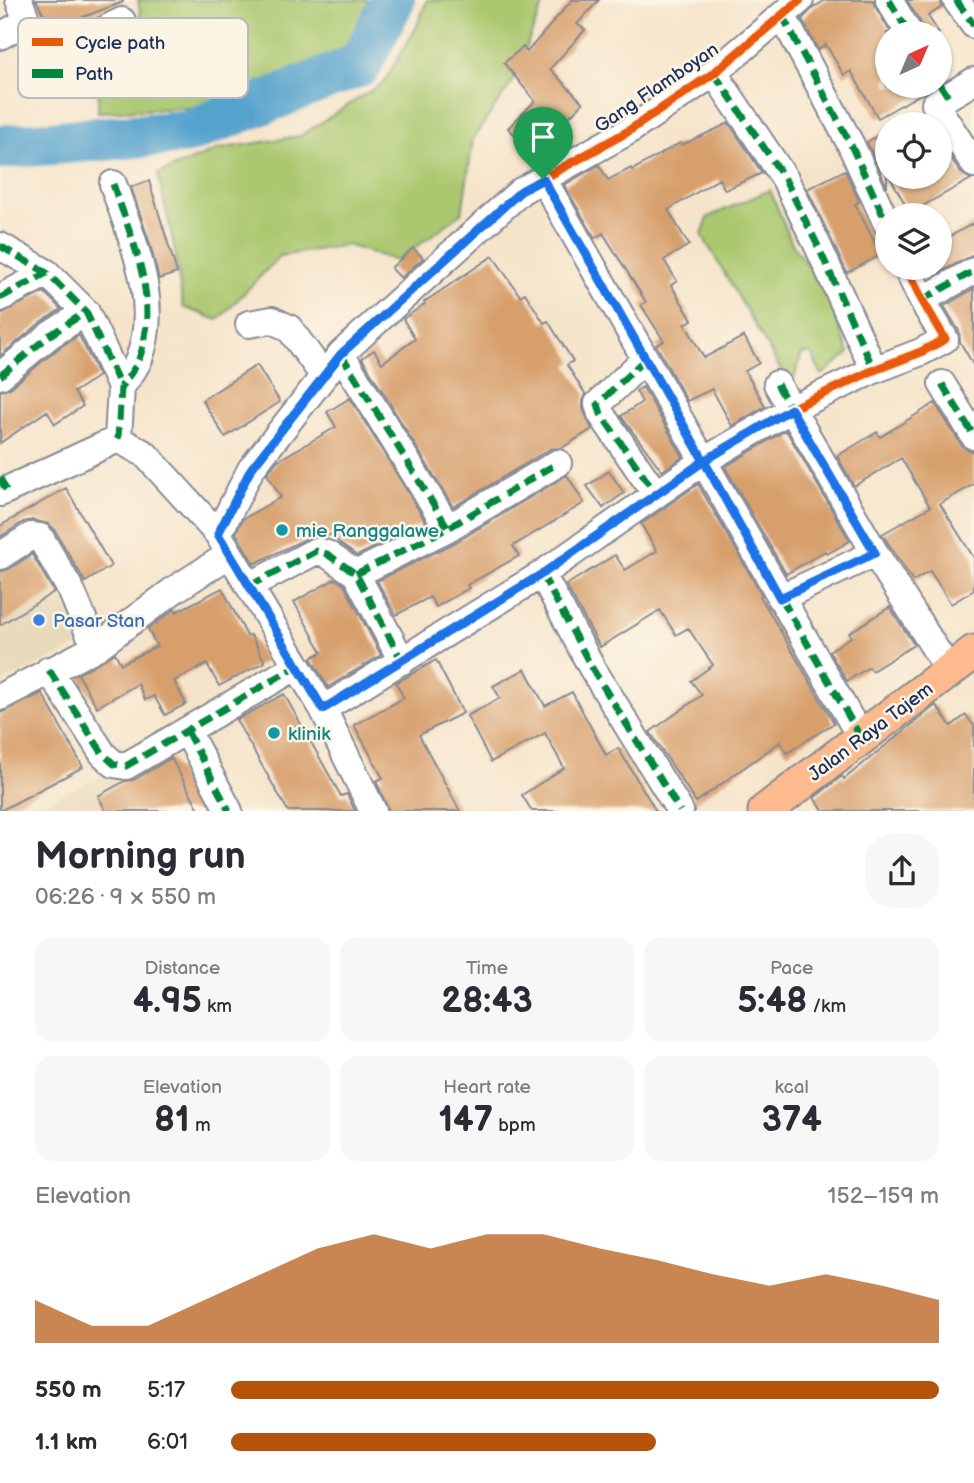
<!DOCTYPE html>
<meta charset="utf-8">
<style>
:root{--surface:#fff;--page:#f7f7f7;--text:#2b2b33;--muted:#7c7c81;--accent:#b45309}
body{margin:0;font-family:"Balsamiq Sans",sans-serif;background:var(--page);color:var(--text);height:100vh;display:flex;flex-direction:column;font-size:26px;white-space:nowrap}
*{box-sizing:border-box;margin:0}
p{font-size:23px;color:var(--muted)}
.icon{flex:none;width:38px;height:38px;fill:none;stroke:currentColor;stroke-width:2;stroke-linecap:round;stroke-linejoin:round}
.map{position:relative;height:811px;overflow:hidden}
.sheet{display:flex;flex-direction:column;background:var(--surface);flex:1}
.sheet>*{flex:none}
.needle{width:46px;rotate:44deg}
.buttons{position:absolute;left:875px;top:21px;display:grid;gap:14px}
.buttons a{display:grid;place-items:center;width:77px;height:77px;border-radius:50%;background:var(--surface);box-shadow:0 2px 5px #0004;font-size:35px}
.pin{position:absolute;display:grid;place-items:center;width:60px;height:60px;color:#fff;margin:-72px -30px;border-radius:50% 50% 50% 0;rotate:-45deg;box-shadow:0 0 7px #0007}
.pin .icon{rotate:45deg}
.round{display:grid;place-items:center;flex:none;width:74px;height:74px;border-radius:28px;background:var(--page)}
.summary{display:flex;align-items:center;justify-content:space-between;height:119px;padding:0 35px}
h1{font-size:38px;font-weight:700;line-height:52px}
.stats{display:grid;grid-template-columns:repeat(3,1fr);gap:10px;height:119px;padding:7px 35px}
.stats div{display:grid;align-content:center;border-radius:18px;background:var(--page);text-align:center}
.stats b{font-size:35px;font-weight:700}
.stats small{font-size:19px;font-weight:400}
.stats p{font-size:19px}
.chart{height:196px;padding:14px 35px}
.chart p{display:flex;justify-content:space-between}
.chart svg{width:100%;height:126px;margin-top:7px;fill:var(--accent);opacity:.7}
ul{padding:0 35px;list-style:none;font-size:23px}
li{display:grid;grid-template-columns:112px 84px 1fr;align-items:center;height:52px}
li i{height:18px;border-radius:9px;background:var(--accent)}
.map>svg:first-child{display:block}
.built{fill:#e8d9ba}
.green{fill:#abc870;stroke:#637c67;stroke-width:2}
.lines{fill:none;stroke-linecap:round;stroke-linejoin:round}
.river{stroke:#54a2cd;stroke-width:44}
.building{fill:#d79f6c}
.minor-casing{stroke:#888a94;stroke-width:30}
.major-casing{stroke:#888a94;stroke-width:37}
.minor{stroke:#fff;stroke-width:26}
.major{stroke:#fcba8e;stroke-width:33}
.quiet{stroke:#00873e;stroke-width:7;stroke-dasharray:14 7;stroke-linecap:butt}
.cycleway-casing{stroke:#fcf5e5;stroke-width:13}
.cycleway{stroke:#e8590c;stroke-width:9}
.route-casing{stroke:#fff;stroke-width:14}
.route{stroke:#1a73e8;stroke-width:9}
.culture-dot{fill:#0f9aa8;stroke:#fcf5e5;stroke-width:2.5}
.shop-dot{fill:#3f7fe0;stroke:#fcf5e5;stroke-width:2.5}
.labels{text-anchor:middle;stroke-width:5;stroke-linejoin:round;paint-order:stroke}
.street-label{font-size:19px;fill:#1b2f5e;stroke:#fcf5e5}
.culture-label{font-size:19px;fill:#0d838f;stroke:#fcf5e5;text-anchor:start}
.shop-label{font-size:19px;fill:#366cbe;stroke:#fcf5e5;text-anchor:start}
.key{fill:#fcf5e5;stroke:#b8babc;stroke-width:2}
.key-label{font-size:19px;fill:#1b2f5e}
</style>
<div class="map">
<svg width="974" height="811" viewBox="0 0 974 811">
<rect width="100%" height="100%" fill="#fcf5e5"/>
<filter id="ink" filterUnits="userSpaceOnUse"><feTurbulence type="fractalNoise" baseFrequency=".0143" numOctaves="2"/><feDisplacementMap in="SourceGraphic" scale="14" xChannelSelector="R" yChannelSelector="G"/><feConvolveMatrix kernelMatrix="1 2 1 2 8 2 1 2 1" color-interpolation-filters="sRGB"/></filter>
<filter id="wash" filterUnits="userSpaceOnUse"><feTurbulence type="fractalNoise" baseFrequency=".00686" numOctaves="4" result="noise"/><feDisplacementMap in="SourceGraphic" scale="28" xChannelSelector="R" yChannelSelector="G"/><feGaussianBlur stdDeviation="1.57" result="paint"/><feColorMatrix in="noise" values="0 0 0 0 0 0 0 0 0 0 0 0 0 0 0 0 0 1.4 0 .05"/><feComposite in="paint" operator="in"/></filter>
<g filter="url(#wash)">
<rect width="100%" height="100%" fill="#f6e4ca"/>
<path class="built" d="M 35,538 L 86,642 L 0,683 L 0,560 Z
M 116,769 L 136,811 L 27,811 Z"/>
<path class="green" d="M 138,0 L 369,0 L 345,48 L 204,107 L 98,112 L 99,86 L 145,42 Z
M 427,0 L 545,0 L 511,84 L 473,139 L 462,213 L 397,261 L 347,245 L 280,256 L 218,320 L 183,307 L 174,246 L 158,174 L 219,149 L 300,136 L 384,82 L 416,28 Z
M 770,190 L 793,246 L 823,286 L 849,353 L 822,375 L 811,353 L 802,354 L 791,387 L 702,235 L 708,217 Z"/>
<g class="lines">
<path class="river" d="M 0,147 L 187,132 L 360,65 L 393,0"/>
</g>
<g id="blocks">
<path class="building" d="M 36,0 L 122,0 L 123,2 L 51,29 Z
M 572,0 L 599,0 L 577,24 L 585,30 L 550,69 L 583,103 L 568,118 L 565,115 L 530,151 L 508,128 L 535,101 L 504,63 L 523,47 L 527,52 Z
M 826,0 L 873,0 L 876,8 L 891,33 L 887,33 L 887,86 L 935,86 L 878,118 L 851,71 L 844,75 L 826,45 L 818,50 L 802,19 L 814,7 Z
M 907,0 L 941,0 L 942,7 L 928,16 L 939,33 L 925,33 L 922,25 Z
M 729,123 L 762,173 L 725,190 L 719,179 L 668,210 L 689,245 L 664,260 L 677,281 L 671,285 L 692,320 L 685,324 L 704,358 L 744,336 L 759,363 L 745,371 L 765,406 L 732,426 L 712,389 L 687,401 L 656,345 L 664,341 L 641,305 L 646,302 L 603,233 L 595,238 L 564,185 L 599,165 L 608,180 L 631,168 L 632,170 L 680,143 L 682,145 Z
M 887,130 L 887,187 L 867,142 Z
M 947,152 L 961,173 L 971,179 L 910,213 L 890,177 L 940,177 L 940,156 Z
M 845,170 L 859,201 L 855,204 L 881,255 L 847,273 L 807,189 Z
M 149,181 L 177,273 L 159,279 L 150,244 L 131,187 Z
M 974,223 L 974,255 L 940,272 L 940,242 Z
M 413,248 L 423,258 L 401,278 L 391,268 Z
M 493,256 L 520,296 L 525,293 L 544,323 L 548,321 L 573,361 L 567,365 L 586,395 L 583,401 L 583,409 L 592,429 L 562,448 L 550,449 L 453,507 L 362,358 L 374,350 L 382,363 L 415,339 L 403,319 L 425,304 L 424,302 Z
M 974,289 L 974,366 L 960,342 L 959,331 L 944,306 Z
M 44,292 L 61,309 L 40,323 L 0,356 L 0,314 Z
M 79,335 L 99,376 L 74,392 L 83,406 L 55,424 L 47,411 L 0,443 L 0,391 L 10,388 L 59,348 Z
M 257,365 L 280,402 L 225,437 L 202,400 Z
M 643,387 L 683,457 L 662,471 L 621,416 L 642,402 L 636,391 Z
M 350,398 L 426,522 L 357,556 L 339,543 L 333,533 L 326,537 L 309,537 L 254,564 L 236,533 L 243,519 L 281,497 L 267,474 L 277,461 L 336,427 L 327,412 Z
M 935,403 L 961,444 L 966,449 L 974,452 L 974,484 L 940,504 L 974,558 L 974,590 L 951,604 L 930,571 L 913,581 L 882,534 L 930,507 L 901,458 L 854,486 L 837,456 L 877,432 L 880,437 Z
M 786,430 L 850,541 L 827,554 L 825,551 L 786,574 L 725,467 Z
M 609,471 L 624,493 L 603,508 L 587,486 Z
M 567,475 L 584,503 L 513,546 L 519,556 L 467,585 L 469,588 L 436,607 L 430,597 L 396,615 L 377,581 L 456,542 Z
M 698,484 L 762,595 L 760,596 L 834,723 L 787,753 L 780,742 L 696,802 L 650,732 L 702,695 L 691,681 L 713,665 L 688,628 L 676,635 L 660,610 L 600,647 L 566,585 L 615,555 L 625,570 L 657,551 L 641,524 Z
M 66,488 L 111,566 L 85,582 L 54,529 L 48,524 L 33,520 L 23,522 L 0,537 L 0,526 Z
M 32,554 L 54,592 L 0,625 L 0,572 L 9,569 Z
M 335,579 L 344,585 L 381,655 L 328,687 L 311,658 L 322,652 L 294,602 Z
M 222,588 L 247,636 L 251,635 L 265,662 L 219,686 L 207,664 L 174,681 L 186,704 L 165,715 L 154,696 L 145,700 L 138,684 L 97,707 L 78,674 L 115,653 L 121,664 L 157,646 L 148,629 L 175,609 L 176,612 Z
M 890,607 L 914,645 L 872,671 L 869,667 L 847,681 L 829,651 L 851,637 L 849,633 Z
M 436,660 L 463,713 L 419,735 L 460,811 L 389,811 L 376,781 L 383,778 L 354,725 L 404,698 L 396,683 Z
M 525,669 L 545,706 L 572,692 L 606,755 L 618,748 L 656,811 L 532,811 L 522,795 L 564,768 L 545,733 L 491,762 L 467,716 L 500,698 L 493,686 Z
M 42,693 L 83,767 L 0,811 L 0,713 Z
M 284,694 L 341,796 L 347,794 L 355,811 L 288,811 L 236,720 Z
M 936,705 L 951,726 L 966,715 L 974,726 L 974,811 L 824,811 L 814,798 L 842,776 L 844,779 Z
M 171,758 L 200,811 L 106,811 L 98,796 L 125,781 L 134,780 Z"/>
</g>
</g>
<g filter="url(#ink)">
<use href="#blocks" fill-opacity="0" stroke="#888a94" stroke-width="2"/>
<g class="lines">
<g class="minor-casing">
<path id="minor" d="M 19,0 C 26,20 34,43 56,50 L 72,46 L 122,21
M 889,0 L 909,33
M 956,0 L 974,25
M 782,15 L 851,145 L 887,224
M 0,36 L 27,21
M 714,73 L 785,179 L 817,244 L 874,370
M 974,81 L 935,104 L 974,164
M 543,179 L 861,738
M 113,184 C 132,240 161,301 139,359 C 135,369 127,378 121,387
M 0,246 L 47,273 L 86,312
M 0,298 L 47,273
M 922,300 L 974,271
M 249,324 L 272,320 L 289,328 L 324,376
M 341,354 L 448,528
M 645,359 L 598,404 L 601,414 L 655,493
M 0,376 L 50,335 L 86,312 L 121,387 L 118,439
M 777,384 L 875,553 L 949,671
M 942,384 L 974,436
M 0,493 L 118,439 L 145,454 L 218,534 L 323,709 L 373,811
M 218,534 L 251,469 L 341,354 L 368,329 L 521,191 L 627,132 L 714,73 L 800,0
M 0,556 L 31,536 L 40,537 L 72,592 L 88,631 L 97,647
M 356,574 L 448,528 L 558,463
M 542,574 L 592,668 L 680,811
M 249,586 L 316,551 L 327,554 L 356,574 L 402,661
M 780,598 L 875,553
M 49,670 L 103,754 L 114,764 L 126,766 L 297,666
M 0,697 L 97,647 L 174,590 L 230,554
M 323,709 L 542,574 L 704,461 L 791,409 L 874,370 L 921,352 L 945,339 L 922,300 L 907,268
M 187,731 L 229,811"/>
</g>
<g class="major-casing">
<path id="major" d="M 765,811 L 974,652"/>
</g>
<use href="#minor" class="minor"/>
<use href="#major" class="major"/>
<path class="quiet" d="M 889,0 L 909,33
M 956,0 L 974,25
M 782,15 L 851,145 L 887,224
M 714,73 L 785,179 L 817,244 L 874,370
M 940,84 L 949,98
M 543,179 L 861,738
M 113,184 C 132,240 161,301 139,359 C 135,369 127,378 121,387
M 0,246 L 47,273 L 86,312
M 0,298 L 47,273
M 922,300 L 974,271
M 341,354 L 448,528
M 645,359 L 598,404 L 601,414 L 655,493
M 0,376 L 50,335 L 86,312 L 121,387 L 118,439
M 777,384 L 791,409
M 942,384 L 974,436
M 0,478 L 6,490
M 356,574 L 448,528 L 558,463
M 542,574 L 592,668 L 680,811
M 249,586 L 316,551 L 327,554 L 356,574 L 402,661
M 49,670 L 103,754 L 114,764 L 126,766 L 297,666
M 187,731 L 229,811"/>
<g class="cycleway-casing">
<path id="cycleway" d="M 218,534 L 251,469 L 341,354 L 368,329 L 521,191 L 627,132 L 714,73 L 800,0
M 323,709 L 542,574 L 704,461 L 791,409 L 874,370 L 921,352 L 945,339 L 922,300 L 907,268"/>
</g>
<use href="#cycleway" class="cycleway"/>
</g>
</g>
<g class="lines" filter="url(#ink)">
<g class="route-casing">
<path id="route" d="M 543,179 L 521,191 L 341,354 L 251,469 L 218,534 L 323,709 L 542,574 L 704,461 L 780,598 L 875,553 L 791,409 L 704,461 L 543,179"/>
</g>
<use href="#route" class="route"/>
</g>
<g class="culture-dot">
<circle cx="282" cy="530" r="7"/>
<circle cx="274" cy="733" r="7"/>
</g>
<circle class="shop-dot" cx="39" cy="620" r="7"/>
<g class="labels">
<g class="street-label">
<text transform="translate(656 87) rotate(-34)" y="7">Gang Flamboyan</text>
<text transform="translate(870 731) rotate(-37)" y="7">Jalan Raya Tajem</text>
</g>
<g class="culture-label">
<text x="296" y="537">mie Ranggalawe</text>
<text x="288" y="740">klinik</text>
</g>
<g class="shop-label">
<text x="53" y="627">Pasar Stan</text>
</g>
</g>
<rect x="18" y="18" width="230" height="80" rx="10" class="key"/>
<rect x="32" y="38" width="31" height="8" fill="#e8590c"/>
<rect x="32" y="69" width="31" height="9" fill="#00873e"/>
<g class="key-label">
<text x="75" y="49">Cycle path</text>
<text x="75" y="80">Path</text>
</g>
</svg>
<div class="buttons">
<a><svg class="needle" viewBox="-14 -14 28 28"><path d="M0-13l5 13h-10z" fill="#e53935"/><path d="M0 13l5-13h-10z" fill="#7c7c81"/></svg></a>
<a><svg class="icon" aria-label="locate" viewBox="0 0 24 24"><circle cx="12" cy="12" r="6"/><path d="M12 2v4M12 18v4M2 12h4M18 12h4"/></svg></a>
<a><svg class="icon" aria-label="layers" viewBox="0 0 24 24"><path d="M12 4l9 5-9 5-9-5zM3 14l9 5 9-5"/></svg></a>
</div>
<div class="pin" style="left:543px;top:179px;background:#1e9e55"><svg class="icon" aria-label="arrive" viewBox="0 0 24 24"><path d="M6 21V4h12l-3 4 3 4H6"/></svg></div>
</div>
<section class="sheet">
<div class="summary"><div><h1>Morning run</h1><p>06:26 · 9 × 550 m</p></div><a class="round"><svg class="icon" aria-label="share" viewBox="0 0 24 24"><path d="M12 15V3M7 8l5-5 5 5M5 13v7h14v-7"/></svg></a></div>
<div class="stats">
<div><p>Distance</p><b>4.95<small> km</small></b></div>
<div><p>Time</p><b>28:43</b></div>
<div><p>Pace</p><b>5:48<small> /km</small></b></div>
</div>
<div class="stats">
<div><p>Elevation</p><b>81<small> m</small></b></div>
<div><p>Heart rate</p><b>147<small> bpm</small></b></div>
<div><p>kcal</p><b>374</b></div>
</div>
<div class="chart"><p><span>Elevation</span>152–159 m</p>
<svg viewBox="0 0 160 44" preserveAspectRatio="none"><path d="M0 44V29L10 38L20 38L30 29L40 20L50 11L60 6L70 11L80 6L90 6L100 11L110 15L120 20L130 24L140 20L150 24L160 29V44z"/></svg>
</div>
<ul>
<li><b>550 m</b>5:17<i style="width:100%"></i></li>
<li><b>1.1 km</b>6:01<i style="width:60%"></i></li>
</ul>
</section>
